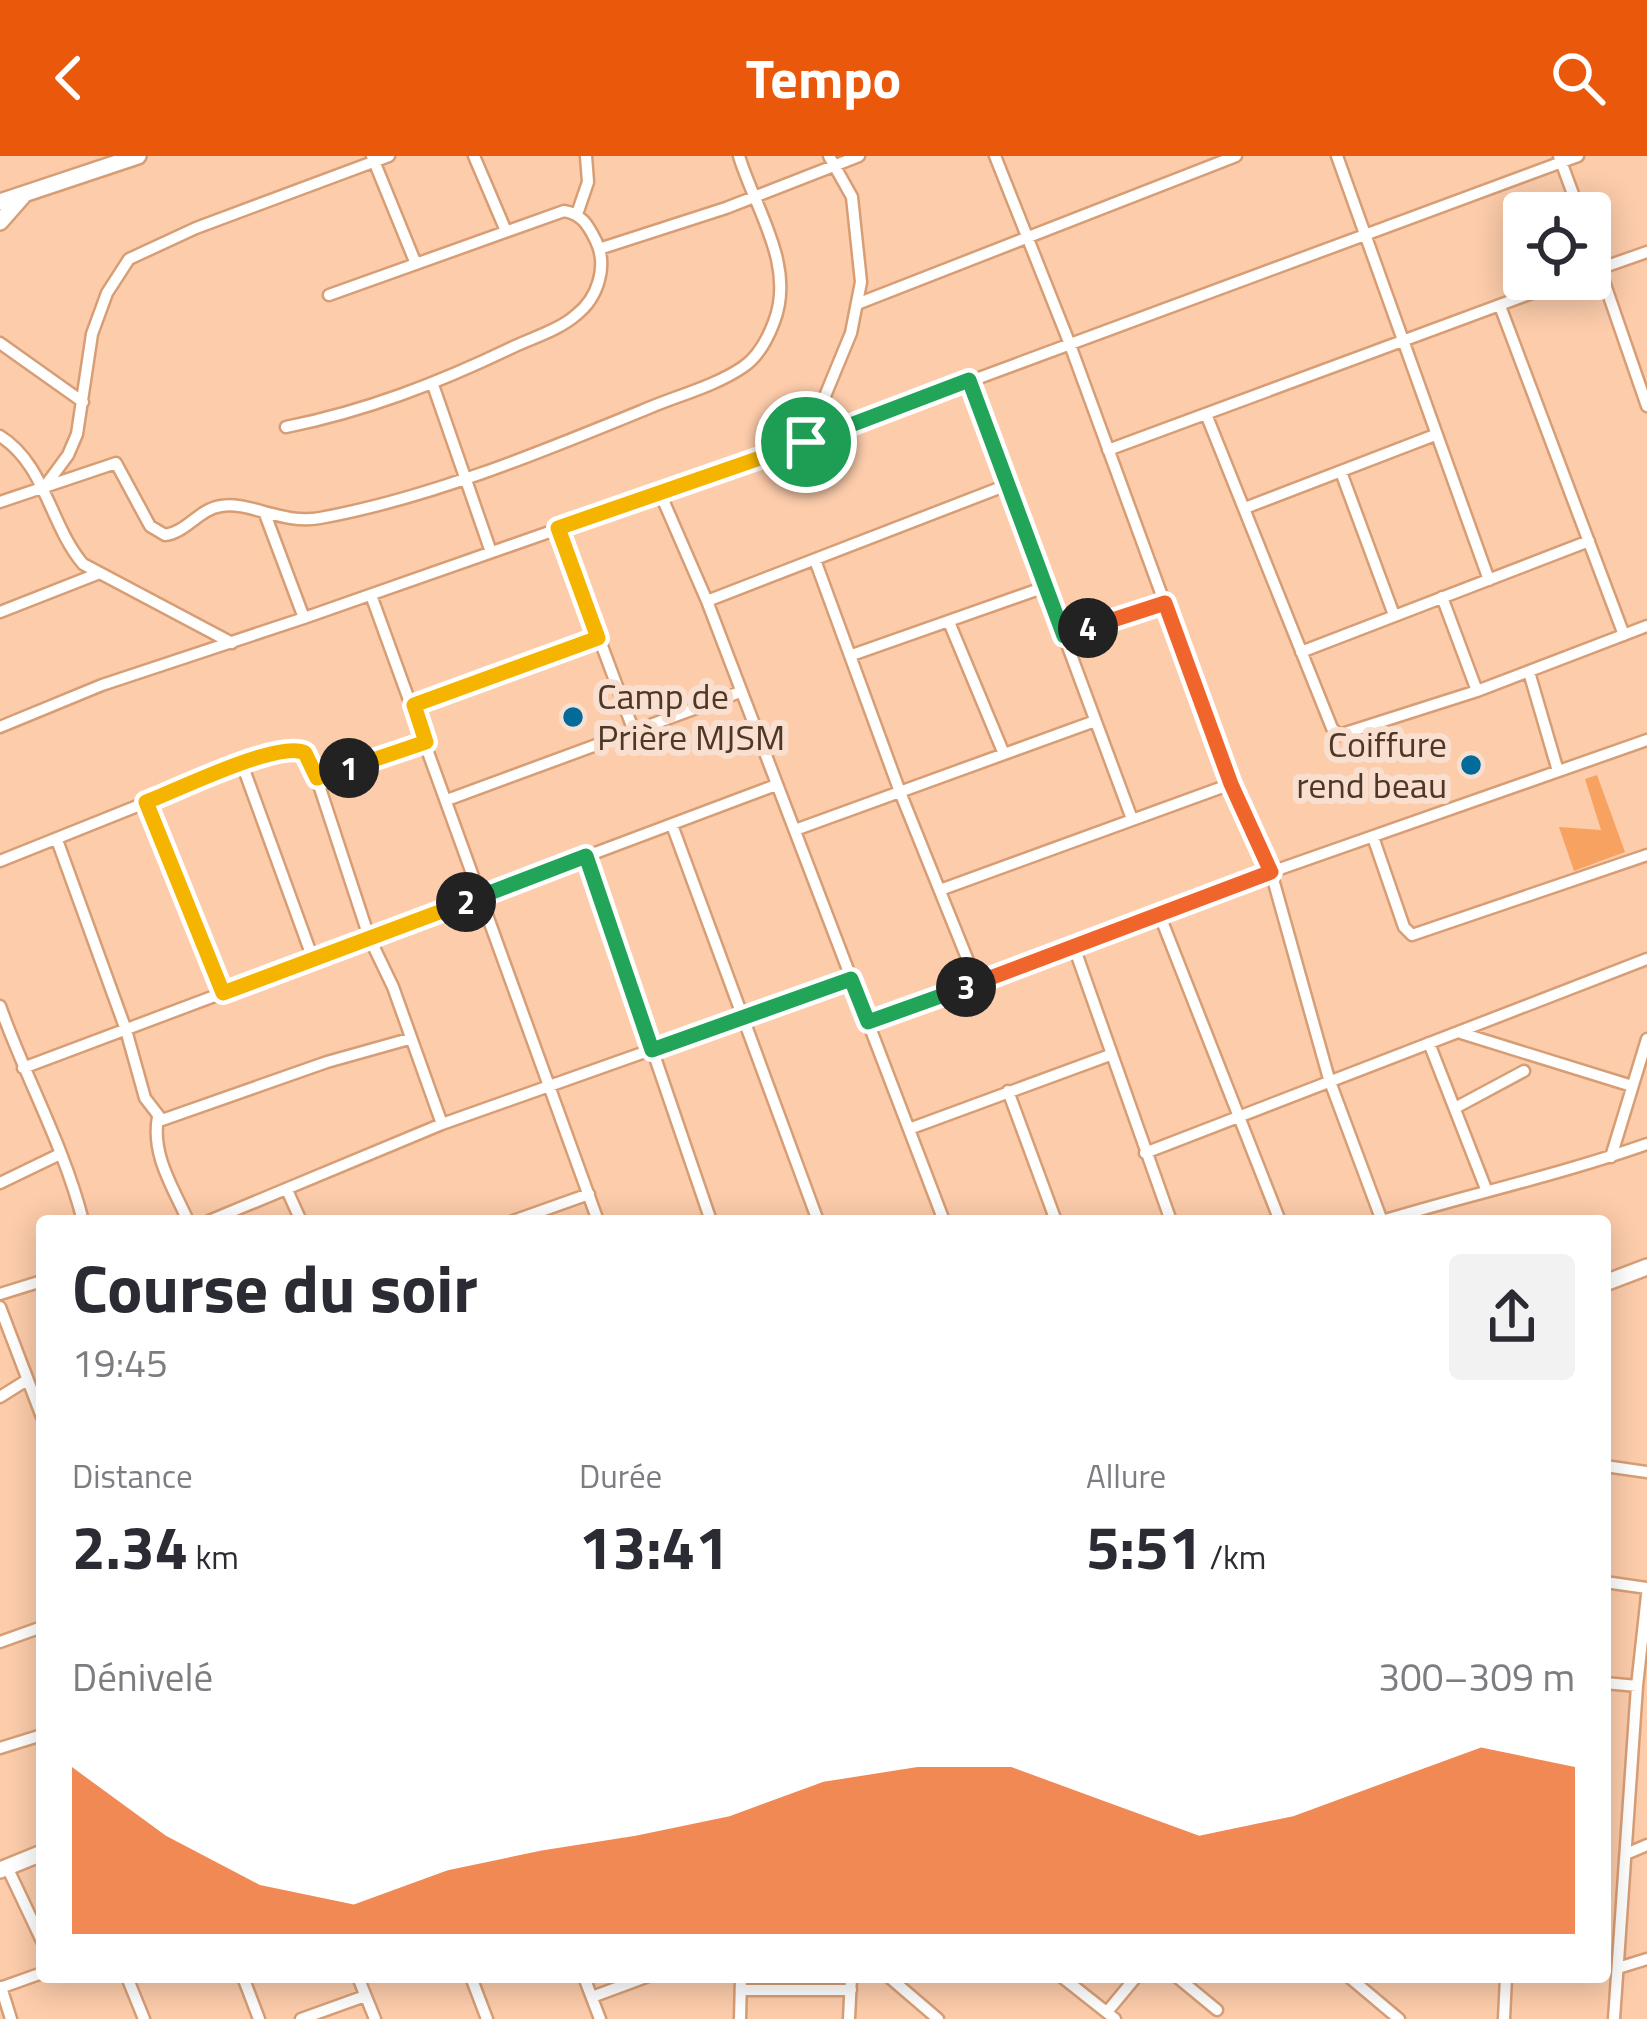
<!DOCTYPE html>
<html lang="fr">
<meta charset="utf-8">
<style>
:root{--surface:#fff;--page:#f2f2f3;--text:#2b2b33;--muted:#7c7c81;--accent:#ea580c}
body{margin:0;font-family:"Titillium Web",sans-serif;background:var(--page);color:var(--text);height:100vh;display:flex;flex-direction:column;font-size:45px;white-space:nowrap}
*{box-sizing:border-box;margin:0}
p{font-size:39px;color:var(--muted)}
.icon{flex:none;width:66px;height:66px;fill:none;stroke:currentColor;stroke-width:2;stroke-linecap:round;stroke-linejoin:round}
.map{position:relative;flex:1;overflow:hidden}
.sheet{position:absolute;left:36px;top:1059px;width:1575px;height:768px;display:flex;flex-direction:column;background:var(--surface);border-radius:12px;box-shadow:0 6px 30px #0003}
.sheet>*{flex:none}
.controls{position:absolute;left:1503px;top:36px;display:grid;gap:24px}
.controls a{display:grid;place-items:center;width:108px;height:108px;border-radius:12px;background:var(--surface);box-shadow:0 6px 30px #0003;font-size:60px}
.pin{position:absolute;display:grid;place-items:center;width:102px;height:102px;color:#fff;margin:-51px;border:6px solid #fff;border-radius:50%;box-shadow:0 3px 12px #0007}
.km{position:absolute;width:60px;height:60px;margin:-30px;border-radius:50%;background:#222;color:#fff;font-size:33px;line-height:60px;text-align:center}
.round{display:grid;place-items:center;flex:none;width:126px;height:126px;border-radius:12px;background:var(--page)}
.summary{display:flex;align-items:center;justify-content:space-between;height:204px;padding:0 36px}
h1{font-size:66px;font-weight:700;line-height:90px}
.figures{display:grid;grid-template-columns:repeat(3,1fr);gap:18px;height:204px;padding:12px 36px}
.figures div{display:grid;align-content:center}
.figures b{font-size:60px;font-weight:700}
.figures small{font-size:33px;font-weight:400}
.figures p{font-size:33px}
.chart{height:336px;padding:24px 36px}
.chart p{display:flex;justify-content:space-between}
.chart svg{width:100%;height:216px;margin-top:12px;fill:var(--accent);opacity:.7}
header{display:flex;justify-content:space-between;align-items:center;height:156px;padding:0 36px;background:var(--accent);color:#fff;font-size:54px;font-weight:700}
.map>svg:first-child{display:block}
.green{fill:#f8a261}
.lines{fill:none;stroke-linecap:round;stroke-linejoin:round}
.street-casing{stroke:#d79e75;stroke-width:15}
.secondary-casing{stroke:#d79e75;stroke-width:20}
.street{stroke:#fff;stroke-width:10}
.secondary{stroke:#fff;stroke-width:15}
.split-1-casing{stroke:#fff;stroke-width:24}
.split-2-casing{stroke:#fff;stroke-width:24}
.split-3-casing{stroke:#fff;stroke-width:24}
.split-4-casing{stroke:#fff;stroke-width:24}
.split-5-casing{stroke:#fff;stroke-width:24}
.split-1{stroke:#f5b400;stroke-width:15}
.split-2{stroke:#f5b400;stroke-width:15}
.split-3{stroke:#22a559;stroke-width:15}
.split-4{stroke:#f0652b;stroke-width:15}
.split-5{stroke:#22a559;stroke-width:15}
.poi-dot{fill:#026b99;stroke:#f8dfcf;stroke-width:4.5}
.labels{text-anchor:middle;stroke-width:12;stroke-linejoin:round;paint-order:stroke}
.poi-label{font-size:36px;fill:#4f3726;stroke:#f8dfcf;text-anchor:start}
</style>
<header><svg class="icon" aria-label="back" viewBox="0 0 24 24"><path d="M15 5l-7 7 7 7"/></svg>Tempo<svg class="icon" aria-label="search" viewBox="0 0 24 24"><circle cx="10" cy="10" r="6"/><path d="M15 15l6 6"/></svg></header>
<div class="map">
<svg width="1647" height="1863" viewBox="0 0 1647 1863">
<rect width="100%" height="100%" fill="#fcccab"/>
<path class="green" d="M 1597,619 L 1625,696 L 1574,715 L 1559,671 L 1601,674 L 1585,623 Z"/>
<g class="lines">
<g class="street-casing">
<path id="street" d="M 372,0 L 416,108
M 474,0 L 506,75
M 995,0 L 1069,186 L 1228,620 L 1271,716 L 1329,923 L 1382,1065 C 1471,1038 1559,1019 1647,988
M 1337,0 L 1489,424
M 1559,0 L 1580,57
M 577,58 L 588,26 L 586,0
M 1590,85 L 1647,250
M 599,93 L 726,52 L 859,0
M 1590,116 L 1647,96
M 857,148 L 1236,0
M 1500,150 L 1624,479
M 0,187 L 83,246
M 969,224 L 1132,663
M 433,229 L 491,396
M 1206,258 L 1332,572 L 1339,579 L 1477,535 L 1647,470
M 286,271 C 366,255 438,227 511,192 C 532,182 559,174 576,159 C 598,142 608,110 596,85 C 588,69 582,58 564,55 L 329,139
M 0,280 C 45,308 50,369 83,408 L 232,487
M 806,286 L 1578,0
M 1108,294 L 1570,123
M 1341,316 L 1394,459
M 43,333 L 68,299 L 77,278 L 92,178 L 107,137 L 129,103 L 196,72 L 389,0
M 660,337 L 707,445 L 944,1065
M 0,346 L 116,307 L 150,370 L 165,379 C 187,376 199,353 221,350 C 249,345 283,369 320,362 C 431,342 546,294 651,251 C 680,239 717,229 743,211 C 758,201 768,182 774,166 C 796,109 755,53 739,0
M 1245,352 L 1435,279
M 265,358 L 304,462
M 558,372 L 633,573
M 815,404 L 900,636 L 977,827
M 371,439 L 598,1065
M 1442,441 L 1477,535
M 707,445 L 1007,329
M 0,456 L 97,418
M 949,466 L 1004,598
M 1063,480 L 1165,447
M 1301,496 L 1589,385
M 852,499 L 1045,431
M 1529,516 L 1558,615
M 414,549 L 598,482
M 0,571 L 102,529 L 304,462 L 806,286 L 851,177 L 861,126 L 852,41 L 829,0
M 242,608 L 313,803
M 317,623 L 426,586
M 447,644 L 740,536
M 146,646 L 223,837
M 672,669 L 818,1065
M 795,674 L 1095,565
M 1373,681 L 1404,771 L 1412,779 L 1647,699
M 57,684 L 126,874 L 145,942 L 162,964 L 327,906 L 409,883
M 586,700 L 711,1065
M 0,705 L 242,608 L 293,593 L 301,594 L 317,623 L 369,781 L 393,831 L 442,968
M 940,734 L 1231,628
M 1160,760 L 1280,1065
M 1074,791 L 1171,1065
M 0,850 C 26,923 64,990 83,1065
M 869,866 L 1271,716 L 1647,584
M 1461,877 L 1632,930
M 1429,887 L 1486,1033
M 23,912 L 776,629
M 1008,935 L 1056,1065
M 1455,952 L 1524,915
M 158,961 C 151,999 173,1031 188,1065
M 909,973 L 1110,899
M 1145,997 L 1647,803
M 1611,1001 L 1647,883
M 0,1027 L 58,999
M 287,1034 L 301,1065
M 209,1065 L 442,968 L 851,823
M 513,1065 L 589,1038
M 0,1138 L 42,1125
M 0,1151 L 42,1261
M 0,1241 L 27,1224
M 1605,1310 L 1647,1316
M 1605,1426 L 1647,1432
M 0,1486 L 42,1471
M 1605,1527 L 1637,1530
M 0,1592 L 42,1579
M 1626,1698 L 1647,1689
M 7,1711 L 42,1785
M 1618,1812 L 1647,1803
M 127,1821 L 144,1863
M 243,1821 L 259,1863
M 358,1821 L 375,1863
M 471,1821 L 487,1863
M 584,1821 L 600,1863
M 889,1821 L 938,1863
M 1062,1821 L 1115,1863
M 1177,1821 L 1217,1854
M 1349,1821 L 1399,1863
M 1,1831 L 11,1863
M 0,1832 L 42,1817
M 741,1834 L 851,1834
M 592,1841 L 646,1821
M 1107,1856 L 1136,1821
M 301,1863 L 365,1840
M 740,1863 L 741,1821
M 849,1863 L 851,1821
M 1504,1863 L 1506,1821
M 1614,1863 L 1637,1530 L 1647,1439"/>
</g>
<g class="secondary-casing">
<path id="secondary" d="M 0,46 L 138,0
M 0,66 L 22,41
M 1605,1127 L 1647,1111
M 0,1714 L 42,1697"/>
</g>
<use href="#street" class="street"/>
<use href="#secondary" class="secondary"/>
</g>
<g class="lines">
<g class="split-1-casing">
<path id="split-1" d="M 349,612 L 426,586 L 414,549 L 598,482 L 558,372 L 806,286"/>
</g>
<g class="split-2-casing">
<path id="split-2" d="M 349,612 L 317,622 L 305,597 C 280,583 176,635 146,646 L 223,837 L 466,746"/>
</g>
<g class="split-3-casing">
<path id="split-3" d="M 466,746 L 586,700 L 652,894 L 851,823 L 868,866 L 966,831"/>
</g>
<g class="split-4-casing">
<path id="split-4" d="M 966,831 L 1271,716 L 1231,628 L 1165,447 L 1088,472"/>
</g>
<g class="split-5-casing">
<path id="split-5" d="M 806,286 L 969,224 L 1064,480 L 1088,472"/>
</g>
<use href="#split-1" class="split-1"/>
<use href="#split-2" class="split-2"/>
<use href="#split-3" class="split-3"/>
<use href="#split-4" class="split-4"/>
<use href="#split-5" class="split-5"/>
</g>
<g class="poi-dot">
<circle cx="573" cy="561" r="12"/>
<circle cx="1471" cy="609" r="12"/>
</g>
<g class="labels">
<g class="poi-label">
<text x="597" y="553">Camp de<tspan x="597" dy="41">Prière MJSM</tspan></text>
<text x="1447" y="601" text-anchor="end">Coiffure<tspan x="1447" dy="41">rend beau</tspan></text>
</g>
</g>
</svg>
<div class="controls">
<a><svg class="icon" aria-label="locate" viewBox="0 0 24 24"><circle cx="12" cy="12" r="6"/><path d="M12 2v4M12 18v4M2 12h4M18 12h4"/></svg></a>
</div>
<div class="pin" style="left:806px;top:286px;background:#1e9e55"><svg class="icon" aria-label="arrive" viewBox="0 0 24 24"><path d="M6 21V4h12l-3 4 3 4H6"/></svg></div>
<b class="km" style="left:349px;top:612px">1</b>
<b class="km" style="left:466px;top:746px">2</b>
<b class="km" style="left:966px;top:831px">3</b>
<b class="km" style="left:1088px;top:472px">4</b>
<section class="sheet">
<div class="summary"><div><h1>Course du soir</h1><p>19:45</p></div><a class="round"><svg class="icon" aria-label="share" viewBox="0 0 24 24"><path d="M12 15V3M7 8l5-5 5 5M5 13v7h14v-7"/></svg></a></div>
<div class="figures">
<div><p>Distance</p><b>2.34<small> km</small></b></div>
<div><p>Durée</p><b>13:41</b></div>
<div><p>Allure</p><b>5:51<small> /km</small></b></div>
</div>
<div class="chart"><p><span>Dénivelé</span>300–309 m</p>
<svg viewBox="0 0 160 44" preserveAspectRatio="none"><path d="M0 44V10L10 24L20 34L30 38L40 31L50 27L60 24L70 20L80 13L90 10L100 10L110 17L120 24L130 20L140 13L150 6L160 10V44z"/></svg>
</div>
</section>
</div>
